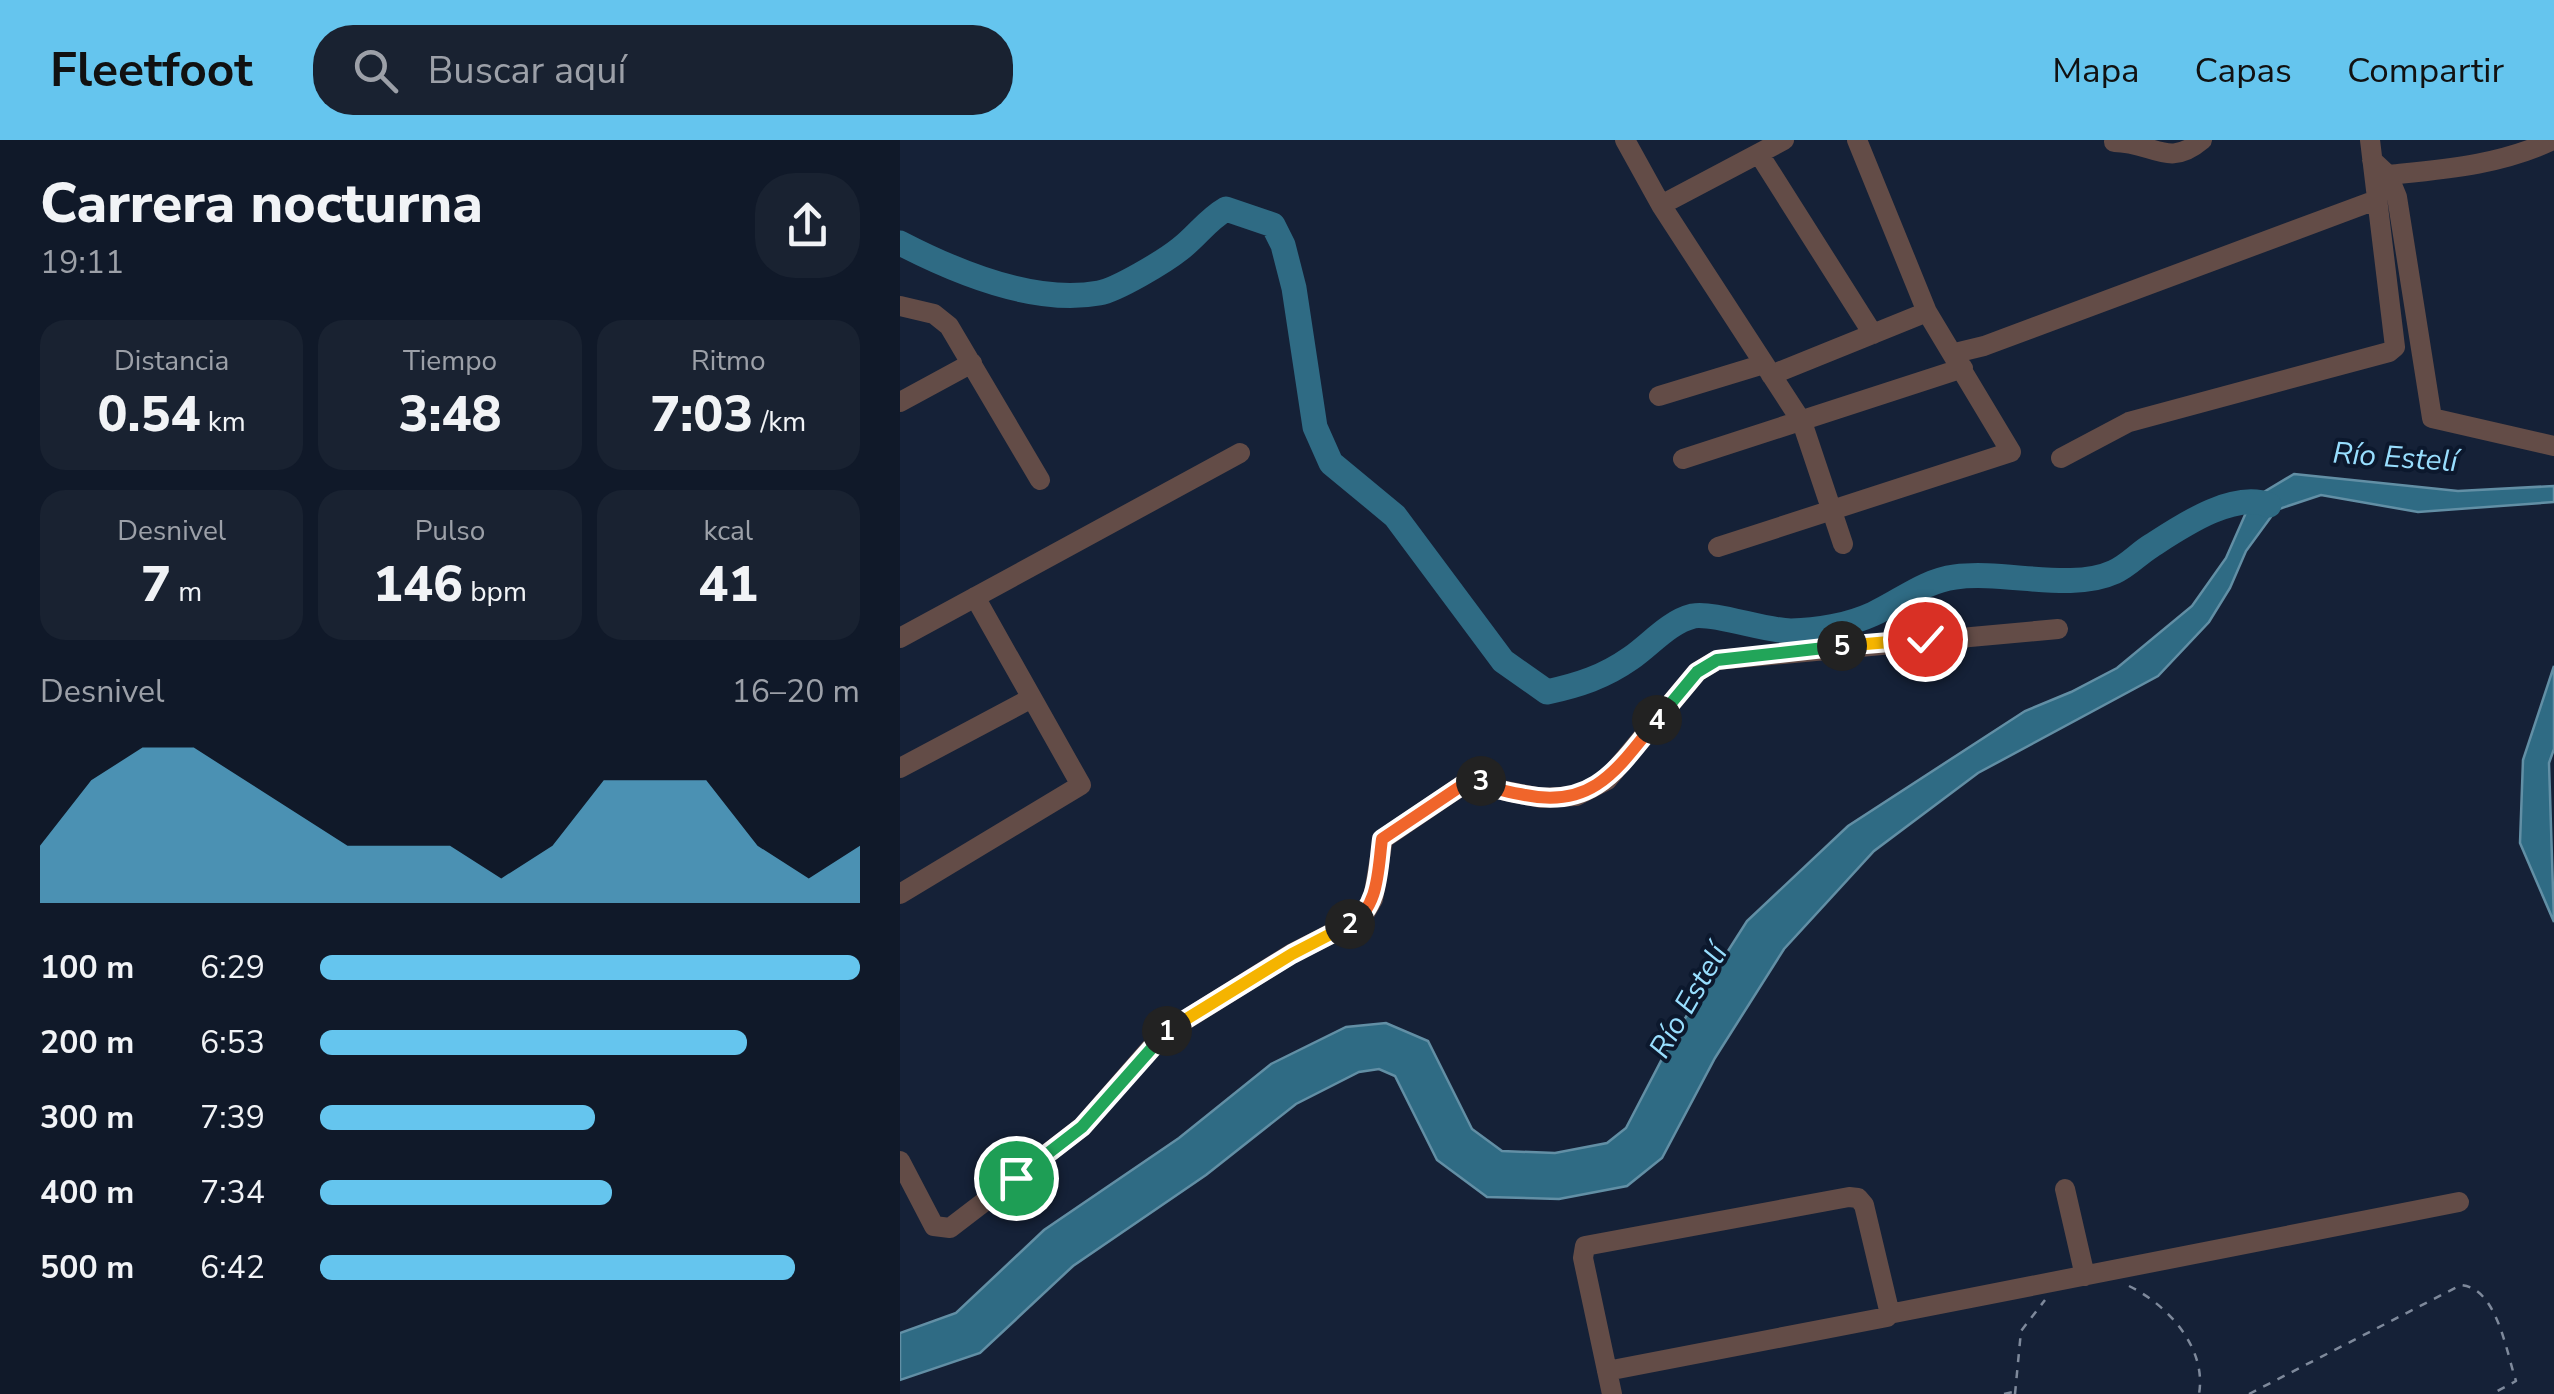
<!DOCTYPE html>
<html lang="es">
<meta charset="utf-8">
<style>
:root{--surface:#101929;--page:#192231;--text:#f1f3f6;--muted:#9ca0a8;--accent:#65c5ee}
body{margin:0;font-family:"Nunito Sans",sans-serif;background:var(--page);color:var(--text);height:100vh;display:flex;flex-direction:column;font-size:38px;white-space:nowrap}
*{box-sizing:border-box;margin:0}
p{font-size:32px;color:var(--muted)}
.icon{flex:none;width:55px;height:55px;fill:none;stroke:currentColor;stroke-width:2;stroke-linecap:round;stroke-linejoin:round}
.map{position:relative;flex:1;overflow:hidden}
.sheet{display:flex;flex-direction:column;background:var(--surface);width:900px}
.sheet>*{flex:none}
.pin{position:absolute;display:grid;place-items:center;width:85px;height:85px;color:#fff;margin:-42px;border:5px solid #fff;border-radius:50%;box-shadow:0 2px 10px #0007}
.km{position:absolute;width:50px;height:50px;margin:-25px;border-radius:50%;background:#222;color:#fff;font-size:28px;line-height:50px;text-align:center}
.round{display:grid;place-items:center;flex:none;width:105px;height:105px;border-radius:40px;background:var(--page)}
.head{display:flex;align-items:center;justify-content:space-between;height:170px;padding:0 40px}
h1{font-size:55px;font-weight:800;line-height:75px}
.metrics{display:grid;grid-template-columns:repeat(3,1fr);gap:15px;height:170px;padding:10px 40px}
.metrics div{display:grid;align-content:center;border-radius:25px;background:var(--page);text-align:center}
.metrics b{font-size:50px;font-weight:800}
.metrics small{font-size:28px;font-weight:400}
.metrics p{font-size:28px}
.chart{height:280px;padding:20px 40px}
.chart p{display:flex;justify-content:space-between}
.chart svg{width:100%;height:180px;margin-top:10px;fill:var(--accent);opacity:.7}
ul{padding:0 40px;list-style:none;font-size:32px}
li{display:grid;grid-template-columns:160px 120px 1fr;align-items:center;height:75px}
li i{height:25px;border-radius:12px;background:var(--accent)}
header{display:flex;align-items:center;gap:60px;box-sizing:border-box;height:140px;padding:0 50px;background:var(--accent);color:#111}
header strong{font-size:48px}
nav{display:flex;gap:55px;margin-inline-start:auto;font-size:35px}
.search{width:700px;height:90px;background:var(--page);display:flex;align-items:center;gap:25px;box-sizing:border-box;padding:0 35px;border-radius:40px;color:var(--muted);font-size:38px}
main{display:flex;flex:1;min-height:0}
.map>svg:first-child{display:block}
.water{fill:#2f6b84;stroke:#628fa5;stroke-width:2.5}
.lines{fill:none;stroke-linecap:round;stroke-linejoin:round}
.river{stroke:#2f6b84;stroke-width:25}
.path{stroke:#7e899b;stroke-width:2.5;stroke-dasharray:8 8;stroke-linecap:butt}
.minor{stroke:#634c47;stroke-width:20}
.split-1-casing{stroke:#fff;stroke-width:20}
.split-2-casing{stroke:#fff;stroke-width:20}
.split-3-casing{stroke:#fff;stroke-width:20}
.split-4-casing{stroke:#fff;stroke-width:20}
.split-5-casing{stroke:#fff;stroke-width:20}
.split-6-casing{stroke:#fff;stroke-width:20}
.split-1{stroke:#22a559;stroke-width:12}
.split-2{stroke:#f5b400;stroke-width:12}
.split-3{stroke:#f0652b;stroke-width:12}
.split-4{stroke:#f0652b;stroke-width:12}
.split-5{stroke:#22a559;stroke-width:12}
.split-6{stroke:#f5b400;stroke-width:12}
.labels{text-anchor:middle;stroke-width:8;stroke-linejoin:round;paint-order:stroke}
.water-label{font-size:30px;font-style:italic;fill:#98defe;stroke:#0c182d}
</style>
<header>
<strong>Fleetfoot</strong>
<div class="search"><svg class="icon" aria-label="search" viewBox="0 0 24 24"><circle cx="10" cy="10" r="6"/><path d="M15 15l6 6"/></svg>Buscar aquí</div>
<nav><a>Mapa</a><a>Capas</a><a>Compartir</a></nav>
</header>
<main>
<section class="sheet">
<div class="head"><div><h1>Carrera nocturna</h1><p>19:11</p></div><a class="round"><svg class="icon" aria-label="share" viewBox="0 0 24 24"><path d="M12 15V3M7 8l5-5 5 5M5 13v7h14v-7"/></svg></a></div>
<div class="metrics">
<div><p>Distancia</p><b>0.54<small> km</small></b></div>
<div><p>Tiempo</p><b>3:48</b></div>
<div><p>Ritmo</p><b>7:03<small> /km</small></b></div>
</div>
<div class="metrics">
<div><p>Desnivel</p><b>7<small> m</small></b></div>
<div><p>Pulso</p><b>146<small> bpm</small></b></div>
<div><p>kcal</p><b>41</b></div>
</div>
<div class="chart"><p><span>Desnivel</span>16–20 m</p>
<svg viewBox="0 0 160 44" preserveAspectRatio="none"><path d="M0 44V30L10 14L20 6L30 6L40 14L50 22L60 30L70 30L80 30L90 38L100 30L110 14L120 14L130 14L140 30L150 38L160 30V44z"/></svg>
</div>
<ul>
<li><b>100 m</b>6:29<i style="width:100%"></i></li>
<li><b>200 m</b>6:53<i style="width:79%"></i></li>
<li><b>300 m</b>7:39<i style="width:51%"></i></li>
<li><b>400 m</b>7:34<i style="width:54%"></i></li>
<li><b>500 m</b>6:42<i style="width:88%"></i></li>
</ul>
</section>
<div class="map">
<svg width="1654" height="1254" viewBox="0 0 1654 1254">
<rect width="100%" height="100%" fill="#152137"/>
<path class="water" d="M 1394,334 L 1558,351 L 1654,346 L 1654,362 L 1518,372 L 1421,355 L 1376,370 L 1346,411 L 1330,448 L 1309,482 L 1258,536 L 1078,633 L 974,711 L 884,809 L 815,918 L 762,1018 L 727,1046 L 659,1059 L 587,1057 L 537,1020 L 495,936 L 479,929 L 459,932 L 396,964 L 306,1035 L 173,1126 L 80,1213 L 0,1240 L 0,1193 L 56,1173 L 144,1090 L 279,998 L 371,924 L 446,887 L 486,883 L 528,901 L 572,989 L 602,1011 L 655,1013 L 707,1003 L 726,988 L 775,894 L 847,781 L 948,686 L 1125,571 L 1171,552 L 1217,528 L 1292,466 L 1326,418 L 1352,359 Z
M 1654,526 L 1654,609 L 1649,623 L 1654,782 L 1620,703 L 1623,620 Z"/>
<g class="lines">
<path class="river" d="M 0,103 C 56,132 135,165 199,153 C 217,150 265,121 280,109 C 297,96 307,80 326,69 L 373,85 L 383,105 L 394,148 L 415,287 L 431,323 L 495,376 L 603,521 L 647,552 C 679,545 704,537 731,518 C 751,504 769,482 793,476 C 814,472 865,491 891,491 C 917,491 949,485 973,474 C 1001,461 1024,441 1055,437 C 1104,430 1171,452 1214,432 C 1228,426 1238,414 1251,406 C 1282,386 1333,351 1369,365"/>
<path class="path" d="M 1229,1146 C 1268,1165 1307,1208 1299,1254
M 1104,1254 L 1113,1252
M 1115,1254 L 1121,1191 L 1145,1160
M 1349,1254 L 1561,1145 C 1597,1148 1606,1211 1616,1241 L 1592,1254"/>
<path class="minor" d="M 725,0 L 761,65 L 902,282 L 943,404
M 1214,2 C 1253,2 1268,29 1302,0
M 859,14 L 973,194
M 1472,20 L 1488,35 L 1497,57 L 1532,278 L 1654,306
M 1488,35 C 1546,29 1600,25 1653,0
M 761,65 L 884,0
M 0,166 L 34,174 L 49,186 L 140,340
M 1055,213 L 1084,206 L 1476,60
M 871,235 L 1027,172
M 759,256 L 864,224
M 0,262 L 72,223
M 1161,318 L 1229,282 L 1489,212 L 1495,207 L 1470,0
M 783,319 L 1063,228
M 818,407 L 1111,312 L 1027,172 L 957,0
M 0,498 L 340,313
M 0,628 L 130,559
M 0,754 L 181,645 L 75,457
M 0,1021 L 34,1086 L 50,1088 L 182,987 L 263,894 L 391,814 L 462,778 L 473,759 L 483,699 L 567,642 L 580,640 L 592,648 L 641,658 L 676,656 L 707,640 L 797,532 L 817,520 L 1158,489
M 1165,1049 L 1185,1136
M 989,1174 L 1559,1062
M 707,1231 L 987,1177 L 989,1170 L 964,1065 L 958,1058 L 949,1057 L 685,1106 L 683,1118 L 712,1254"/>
</g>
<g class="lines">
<g class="split-1-casing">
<path id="split-1" d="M 116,1038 L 182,987 L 267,891"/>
</g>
<g class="split-2-casing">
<path id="split-2" d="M 267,891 L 392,814 L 450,784"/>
</g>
<g class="split-3-casing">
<path id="split-3" d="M 450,784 C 479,769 478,729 482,699 L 567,642 L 581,641"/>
</g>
<g class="split-4-casing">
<path id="split-4" d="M 581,641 C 595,650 609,652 625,655 C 694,669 718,628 757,580"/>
</g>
<g class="split-5-casing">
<path id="split-5" d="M 757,580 L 797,532 L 817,520 L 942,506"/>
</g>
<g class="split-6-casing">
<path id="split-6" d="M 942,506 L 1025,499"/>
</g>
<use href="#split-1" class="split-1"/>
<use href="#split-2" class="split-2"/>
<use href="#split-3" class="split-3"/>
<use href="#split-4" class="split-4"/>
<use href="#split-5" class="split-5"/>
<use href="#split-6" class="split-6"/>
</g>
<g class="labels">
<g class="water-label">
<text transform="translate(1495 317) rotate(4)" y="10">Río Estelí</text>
<text transform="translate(788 861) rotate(-60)" y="10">Río Estelí</text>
</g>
</g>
</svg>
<div class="pin" style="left:116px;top:1038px;background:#1e9e55"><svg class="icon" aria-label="arrive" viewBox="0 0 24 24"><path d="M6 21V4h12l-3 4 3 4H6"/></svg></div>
<div class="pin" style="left:1025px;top:499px;background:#d93025"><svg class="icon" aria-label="check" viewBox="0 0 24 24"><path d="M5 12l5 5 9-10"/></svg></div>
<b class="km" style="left:267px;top:891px">1</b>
<b class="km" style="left:450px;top:784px">2</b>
<b class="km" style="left:581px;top:641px">3</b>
<b class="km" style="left:757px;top:580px">4</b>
<b class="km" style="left:942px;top:506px">5</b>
</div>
</main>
